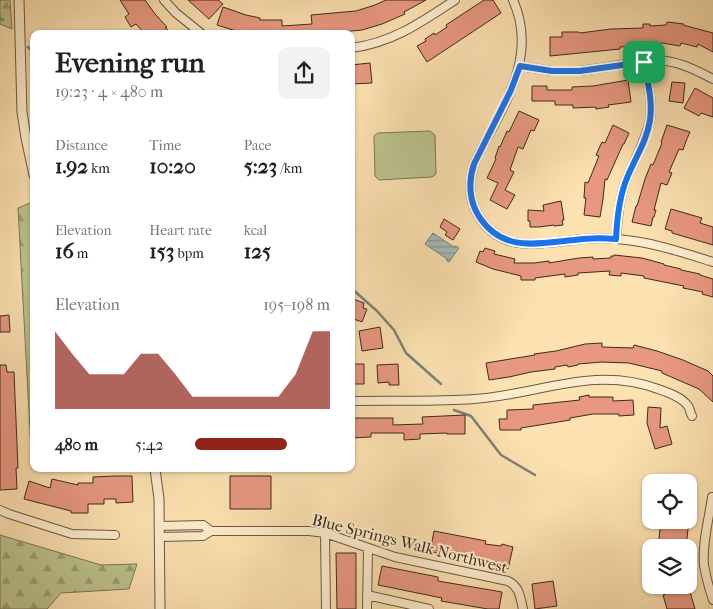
<!DOCTYPE html>
<meta charset="utf-8">
<style>
:root{--surface:#fff;--page:#f2f2f2;--text:#222;--muted:#767676;--accent:#8f2418}
body{margin:0;font-family:"IM FELL French Canon",serif;background:var(--page);color:var(--text);height:100vh;display:flex;flex-direction:column;font-size:19px;white-space:nowrap}
*{box-sizing:border-box;margin:0}
p{font-size:16px;color:var(--muted)}
.icon{flex:none;width:28px;height:28px;fill:none;stroke:currentColor;stroke-width:2;stroke-linecap:round;stroke-linejoin:round}
.map{position:relative;flex:1;overflow:hidden}
.sheet{position:absolute;left:30px;top:30px;width:325px;height:442px;display:flex;flex-direction:column;background:var(--surface);border-radius:10px;box-shadow:0 1px 4px #0004}
.sheet>*{flex:none}
.tools{position:absolute;left:642px;top:474px;display:grid;gap:10px}
.tools a{display:grid;place-items:center;width:55px;height:55px;border-radius:10px;background:var(--surface);box-shadow:0 1px 4px #0004;font-size:25px}
.pin{position:absolute;display:grid;place-items:center;width:42px;height:42px;color:#fff;margin:-21px;border-radius:10px;box-shadow:0 2px 8px #0006}
.round{display:grid;place-items:center;flex:none;width:52px;height:52px;border-radius:10px;background:var(--page)}
.head{display:flex;align-items:center;justify-content:space-between;height:85px;padding:0 25px}
h1{font-size:28px;font-weight:800;line-height:38px}
.stats{display:grid;grid-template-columns:repeat(3,1fr);gap:8px;height:85px;padding:5px 25px}
.stats div{display:grid;align-content:center}
.stats b{font-size:21px;font-weight:800}
.stats small{font-size:14px;font-weight:400}
.stats p{font-size:14px}
.chart{height:140px;padding:10px 25px}
.chart p{display:flex;justify-content:space-between}
.chart svg{width:100%;height:90px;margin-top:5px;fill:var(--accent);opacity:.7}
ul{padding:0 25px;list-style:none;font-size:16px}
li{display:grid;grid-template-columns:80px 60px 1fr;align-items:center;height:38px}
li i{height:12px;border-radius:6px;background:var(--accent)}
.map>svg:first-child{display:block}
.grass{fill:#bcc38e;stroke:#7e7656}
.forest{fill:url(#forest-firs);stroke:#7e7656}
.water{fill:url(#water-rules);stroke:#7b8179}
.lines{fill:none;stroke-linecap:round;stroke-linejoin:round}
.stream{stroke:#7b8179;stroke-width:2.5}
.building{fill:#e89881;stroke:#3f291d}
.minor-casing{stroke:#6e5742;stroke-width:10}
.tertiary-casing{stroke:#6e5742;stroke-width:11}
.minor{stroke:#fdeccc;stroke-width:8}
.tertiary{stroke:#fdeccc;stroke-width:9}
.route-casing{stroke:#fff;stroke-width:10}
.route{stroke:#1a73e8;stroke-width:6}
.labels{text-anchor:middle;stroke-width:4;stroke-linejoin:round;paint-order:stroke}
.street-label{font-size:16px;fill:#3f291d;stroke:#fdeccc}
</style>
<div class="map">
<svg width="713" height="609" viewBox="0 0 713 609">
<defs>
<pattern id="forest-firs" width="22" height="20" patternUnits="userSpaceOnUse" patternTransform="scale(1.25)"><rect width="22" height="20" fill="#bcc38e"/><path d="M5 1l3.5 6h-7zM16 11l3.5 6h-7z" fill="#9a9e73"/></pattern>
<pattern id="water-rules" width="6" height="5" patternUnits="userSpaceOnUse" patternTransform="scale(1.25)"><rect width="6" height="5" fill="#a3bbb6"/><path d="M0 2.5h6" fill="none" stroke="#869893"/></pattern>
</defs>
<rect width="100%" height="100%" fill="#fce1b1"/>
<filter id="stains"><feTurbulence type="fractalNoise" baseFrequency=".004" numOctaves="4"/><feColorMatrix values="0 0 0 0 .2 0 0 0 0 .09 0 0 0 0 .02 0 0 0 .5 -.17"/></filter>
<radialGradient id="worn" r=".72"><stop offset=".6" stop-color="#630" stop-opacity="0"/><stop offset="1" stop-color="#630" stop-opacity=".3"/></radialGradient>
<path class="grass" d="M 430,131 L 435,135 L 436,174 L 432,177 L 379,180 L 375,176 L 374,136 L 378,133 Z"/>
<path class="forest" d="M 0,0 L 10,0 L 12,29 L 0,24 Z
M 30,203 L 34,214 L 34,468 L 32,468 L 18,208 Z
M 0,535 L 101,565 L 137,564 L 129,589 L 61,593 L 47,609 L 0,609 Z"/>
<path class="water" d="M 433,233 L 454,247 L 456,246 L 459,248 L 449,262 L 446,260 L 447,259 L 425,244 Z"/>
<g class="lines">
<path class="stream" d="M 0,18 L 3,20
M 28,47 L 34,53
M 351,288 L 377,311 L 394,330 L 406,353 L 441,384
M 454,410 L 471,416 L 501,455 L 535,475"/>
</g>
<path class="building" d="M 120,0 L 145,0 L 155,14 L 167,27 L 165,28 L 174,34 L 145,34 L 136,24 L 131,27 L 125,17 L 129,14 Z
M 188,0 L 218,0 L 223,4 L 209,19 Z
M 386,0 L 426,0 L 404,12 L 405,14 L 382,24 L 362,30 L 319,34 L 246,34 L 217,25 L 223,7 L 246,15 L 260,18 L 260,20 L 282,20 L 282,26 L 312,24 L 311,15 L 356,11 L 375,5 Z
M 484,0 L 493,0 L 501,13 L 427,62 L 417,46 L 426,41 L 425,39 L 434,33 L 435,35 L 447,27 L 446,25 Z
M 667,22 L 684,24 L 683,25 L 713,33 L 713,52 L 698,44 L 697,47 L 681,43 L 680,46 L 662,43 L 638,44 L 638,46 L 620,47 L 620,49 L 550,56 L 550,37 L 562,37 L 562,32 L 579,32 L 580,33 L 611,29 L 643,28 L 643,24 L 650,24 L 650,26 L 666,25 Z
M 370,63 L 372,83 L 351,84 L 351,65 Z
M 628,80 L 631,102 L 608,105 L 609,107 L 596,109 L 596,107 L 573,108 L 573,105 L 555,105 L 555,101 L 532,101 L 532,86 L 547,86 L 547,90 L 572,90 L 572,87 L 593,86 Z
M 672,82 L 685,83 L 683,103 L 669,101 Z
M 695,88 L 713,98 L 713,117 L 701,113 L 699,116 L 684,108 Z
M 519,111 L 539,120 L 534,131 L 531,130 L 523,149 L 518,147 L 510,170 L 514,172 L 505,190 L 515,195 L 507,209 L 490,200 L 498,183 L 487,178 L 496,159 L 495,158 L 499,146 L 500,147 L 507,131 L 509,132 Z
M 613,125 L 629,133 L 624,144 L 623,144 L 607,180 L 605,179 L 603,199 L 600,217 L 584,215 L 586,198 L 584,198 L 585,182 L 588,183 L 599,156 L 596,155 L 602,142 L 605,143 Z
M 667,125 L 690,132 L 686,141 L 683,150 L 679,149 L 669,172 L 672,173 L 667,185 L 661,183 L 654,210 L 656,210 L 654,217 L 653,217 L 651,226 L 632,222 L 636,206 L 637,206 L 645,179 L 651,164 L 653,165 L 662,143 L 661,142 Z
M 561,201 L 564,220 L 562,220 L 563,225 L 554,226 L 554,225 L 539,227 L 530,227 L 530,221 L 528,221 L 528,210 L 544,211 L 543,205 Z
M 671,209 L 702,218 L 700,223 L 713,227 L 713,245 L 672,233 L 672,231 L 665,229 Z
M 444,219 L 460,229 L 453,240 L 445,235 L 447,232 L 440,227 Z
M 485,248 L 495,251 L 494,254 L 515,259 L 514,263 L 534,263 L 549,261 L 549,263 L 579,258 L 593,257 L 593,259 L 611,258 L 611,256 L 614,256 L 614,255 L 642,258 L 664,264 L 664,265 L 681,269 L 681,270 L 700,274 L 700,275 L 713,279 L 713,297 L 702,294 L 703,292 L 683,288 L 684,286 L 644,278 L 644,276 L 621,273 L 621,276 L 609,275 L 610,271 L 578,273 L 578,275 L 565,277 L 565,274 L 535,278 L 535,280 L 521,280 L 521,276 L 493,269 L 476,262 L 480,251 L 483,252 Z
M 353,299 L 364,303 L 363,308 L 367,309 L 362,322 L 351,318 L 351,304 Z
M 9,315 L 10,332 L 0,332 L 0,316 Z
M 380,327 L 383,348 L 362,351 L 359,331 Z
M 602,343 L 602,347 L 633,348 L 634,345 L 657,351 L 683,360 L 708,371 L 713,376 L 713,402 L 699,389 L 662,373 L 662,371 L 629,363 L 602,362 L 578,364 L 578,365 L 568,367 L 567,365 L 555,367 L 555,369 L 531,372 L 509,377 L 489,380 L 486,363 L 535,355 L 534,354 L 556,351 L 585,344 Z
M 351,364 L 364,364 L 364,384 L 351,384 Z
M 398,364 L 399,385 L 389,385 L 389,382 L 378,383 L 377,365 Z
M 0,365 L 6,365 L 7,372 L 14,372 L 18,468 L 16,468 L 17,489 L 0,490 Z
M 589,395 L 589,397 L 613,397 L 613,401 L 633,400 L 634,415 L 619,416 L 619,414 L 593,414 L 570,418 L 570,420 L 521,428 L 521,430 L 500,430 L 499,419 L 507,419 L 507,410 L 533,409 L 533,405 L 580,400 L 579,397 Z
M 648,407 L 661,408 L 660,428 L 667,426 L 672,444 L 655,449 L 647,423 Z
M 465,415 L 465,434 L 447,434 L 447,433 L 420,434 L 420,439 L 404,440 L 404,433 L 371,433 L 371,437 L 351,438 L 351,418 L 393,418 L 393,425 L 423,424 L 422,417 Z
M 115,476 L 132,476 L 133,502 L 116,503 L 116,499 L 104,499 L 104,504 L 88,504 L 88,513 L 71,513 L 71,511 L 24,499 L 29,481 L 50,488 L 52,479 L 78,485 L 78,483 L 93,483 L 93,477 Z
M 230,476 L 271,476 L 271,509 L 230,509 Z
M 661,520 L 689,520 L 686,548 L 658,548 Z
M 434,531 L 486,541 L 485,544 L 501,546 L 502,544 L 513,547 L 508,569 L 470,561 L 471,559 L 430,552 Z
M 336,553 L 356,553 L 356,609 L 337,609 Z
M 382,566 L 438,577 L 438,581 L 502,592 L 499,609 L 488,609 L 441,601 L 442,598 L 378,585 Z
M 553,581 L 557,606 L 535,609 L 532,584 Z
M 676,585 L 688,585 L 695,609 L 667,609 L 663,595 L 666,594 L 664,589 Z"/>
<g class="lines">
<g class="minor-casing">
<path id="minor" d="M 164,0 L 176,13 L 202,34
M 513,0 C 540,60 499,111 474,164 C 469,181 468,199 478,215 C 501,253 537,244 574,240 C 588,238 602,238 616,239 C 649,241 681,252 713,262
M 351,48 C 392,43 422,22 455,0
M 520,66 L 552,71 L 580,71 L 654,60 C 676,60 694,69 713,79
M 616,239 C 618,218 619,197 627,178 C 635,158 646,141 650,120 C 653,100 647,80 644,62
M 351,401 C 392,400 433,402 474,399 C 538,395 593,365 658,389 C 667,392 682,397 688,406 C 690,408 690,413 692,416
M 713,497 L 712,497 C 709,519 702,543 704,565 C 706,577 709,588 713,600
M 0,510 L 9,514 L 72,534 L 115,535
M 160,526 L 203,525 L 211,531
M 325,533 L 326,609
M 160,537 L 203,536 L 211,531 L 309,531 L 325,533 L 395,557 L 508,581 C 520,587 520,597 523,609
M 367,595 L 429,609
M 367,609 L 368,549"/>
</g>
<g class="tertiary-casing">
<path id="tertiary" d="M 19,0 L 22,112 L 26,138 L 34,175
M 155,469 L 159,499 L 160,609"/>
</g>
<use href="#minor" class="minor"/>
<use href="#tertiary" class="tertiary"/>
</g>
<g class="lines">
<g class="route-casing">
<path id="route" d="M 644,62 C 647,80 653,100 650,120 C 647,141 635,158 627,178 C 619,197 617,218 616,239 C 602,238 588,238 574,240 C 539,243 504,253 480,218 C 469,202 468,182 474,164 L 511,90 L 520,66 L 552,71 L 580,71 Z"/>
</g>
<use href="#route" class="route"/>
</g>
<g class="labels">
<g class="street-label">
<text transform="translate(410 543) rotate(14)" y="6">Blue Springs Walk Northwest</text>
</g>
</g>
<rect width="100%" height="100%" filter="url(#stains)"/>
<rect width="100%" height="100%" fill="url(#worn)"/>
</svg>
<div class="tools">
<a><svg class="icon" aria-label="locate" viewBox="0 0 24 24"><circle cx="12" cy="12" r="6"/><path d="M12 2v4M12 18v4M2 12h4M18 12h4"/></svg></a>
<a><svg class="icon" aria-label="layers" viewBox="0 0 24 24"><path d="M12 4l9 5-9 5-9-5zM3 14l9 5 9-5"/></svg></a>
</div>
<div class="pin" style="left:644px;top:62px;background:#1e9e55"><svg class="icon" aria-label="arrive" viewBox="0 0 24 24"><path d="M6 21V4h12l-3 4 3 4H6"/></svg></div>
<section class="sheet">
<div class="head"><div><h1>Evening run</h1><p>19:23 · 4 × 480 m</p></div><a class="round"><svg class="icon" aria-label="share" viewBox="0 0 24 24"><path d="M12 15V3M7 8l5-5 5 5M5 13v7h14v-7"/></svg></a></div>
<div class="stats">
<div><p>Distance</p><b>1.92<small> km</small></b></div>
<div><p>Time</p><b>10:20</b></div>
<div><p>Pace</p><b>5:23<small> /km</small></b></div>
</div>
<div class="stats">
<div><p>Elevation</p><b>16<small> m</small></b></div>
<div><p>Heart rate</p><b>153<small> bpm</small></b></div>
<div><p>kcal</p><b>125</b></div>
</div>
<div class="chart"><p><span>Elevation</span>195–198 m</p>
<svg viewBox="0 0 160 44" preserveAspectRatio="none"><path d="M0 44V6L10 17L20 27L30 27L40 27L50 17L60 17L70 27L80 38L90 38L100 38L110 38L120 38L130 38L140 27L150 6L160 6V44z"/></svg>
</div>
<ul>
<li><b>480 m</b>5:42<i style="width:68%"></i></li>
</ul>
</section>
</div>
